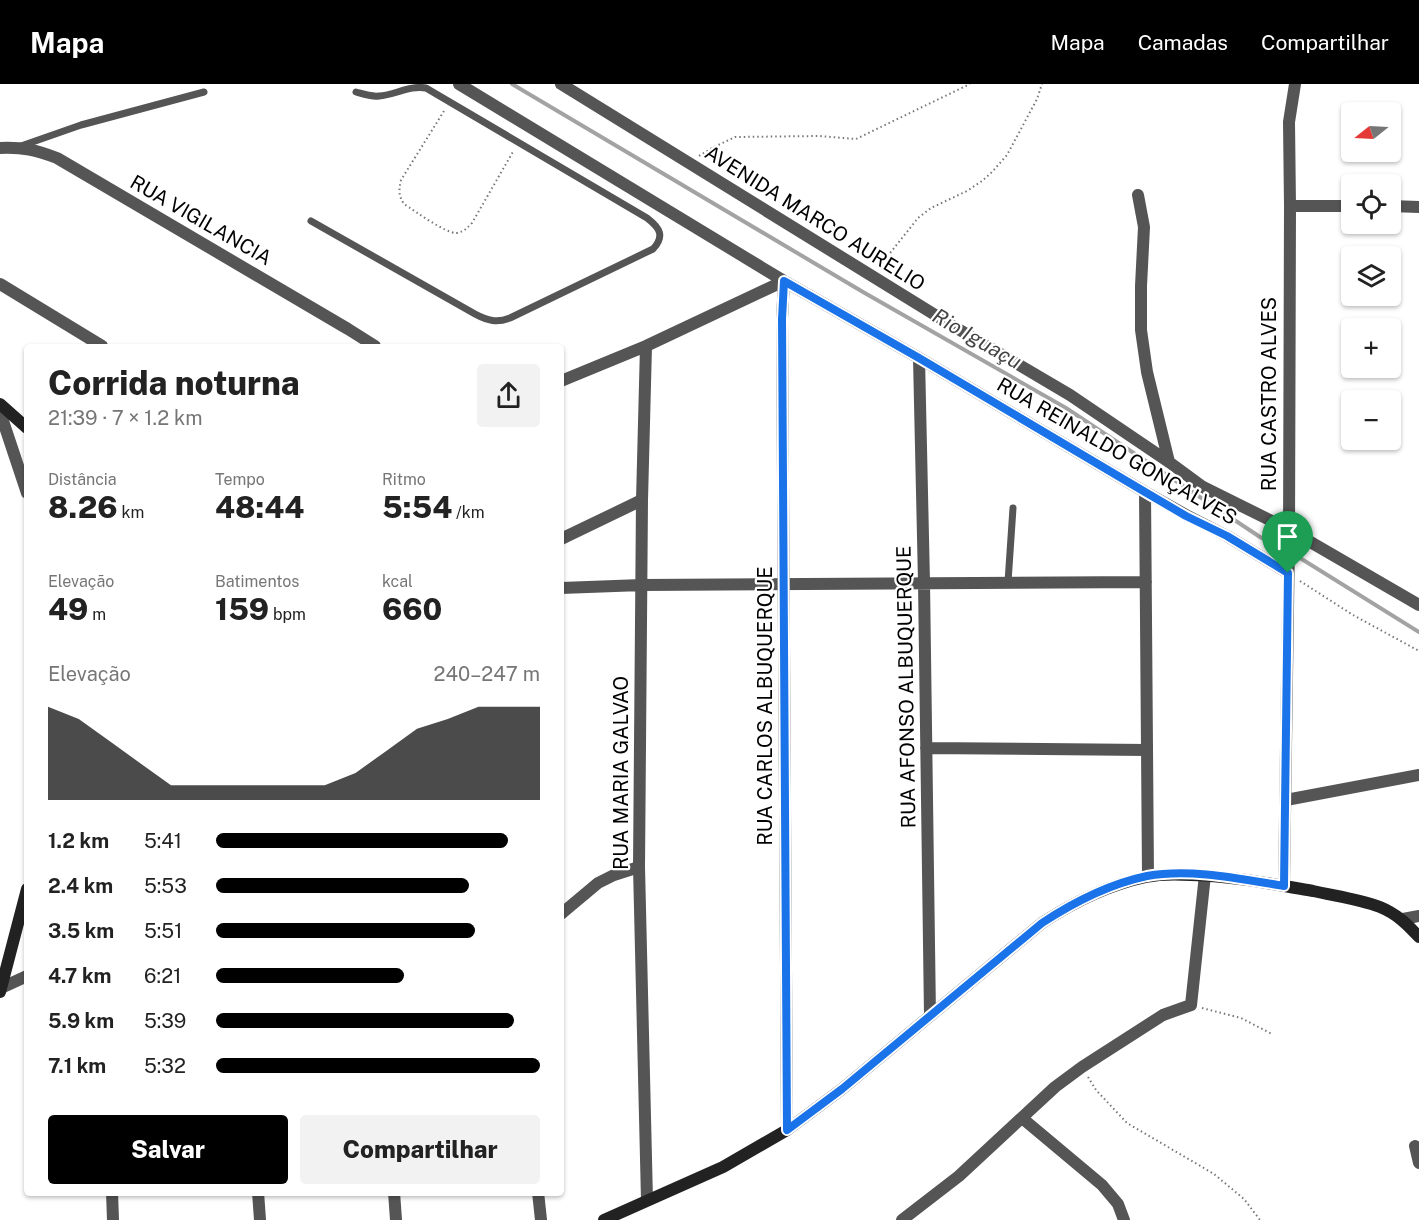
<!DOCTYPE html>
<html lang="pt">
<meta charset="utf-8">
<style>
:root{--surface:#fff;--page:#f2f2f2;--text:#222;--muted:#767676;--accent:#000}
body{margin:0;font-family:"Public Sans",sans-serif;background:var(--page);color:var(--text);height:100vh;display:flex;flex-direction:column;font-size:22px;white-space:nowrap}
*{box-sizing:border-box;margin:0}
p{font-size:20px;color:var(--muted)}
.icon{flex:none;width:33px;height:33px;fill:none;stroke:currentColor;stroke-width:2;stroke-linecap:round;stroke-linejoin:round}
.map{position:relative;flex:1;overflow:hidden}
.side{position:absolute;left:24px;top:260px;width:540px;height:852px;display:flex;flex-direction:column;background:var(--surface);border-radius:6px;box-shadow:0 2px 4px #0004}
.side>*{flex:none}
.needle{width:39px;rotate:252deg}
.controls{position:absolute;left:1341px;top:18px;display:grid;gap:12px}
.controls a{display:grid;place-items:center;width:60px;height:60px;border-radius:6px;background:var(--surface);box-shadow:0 2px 4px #0004;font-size:30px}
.pin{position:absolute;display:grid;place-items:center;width:51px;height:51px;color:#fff;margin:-62px -26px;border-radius:50% 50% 50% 0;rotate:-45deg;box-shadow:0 0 6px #0007}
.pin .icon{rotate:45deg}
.round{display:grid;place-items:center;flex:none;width:63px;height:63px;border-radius:6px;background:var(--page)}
.summary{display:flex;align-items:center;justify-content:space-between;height:102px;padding:0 24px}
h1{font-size:33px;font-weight:800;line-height:45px}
.metrics{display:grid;grid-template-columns:repeat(3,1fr);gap:9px;height:102px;padding:6px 24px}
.metrics div{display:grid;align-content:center}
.metrics b{font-size:30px;font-weight:800}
.metrics small{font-size:16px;font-weight:400}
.metrics p{font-size:16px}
.chart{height:168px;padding:12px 24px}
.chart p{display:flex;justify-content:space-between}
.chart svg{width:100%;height:108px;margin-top:6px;fill:var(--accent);opacity:.7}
.action{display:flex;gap:12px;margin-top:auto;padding:12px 24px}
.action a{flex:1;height:69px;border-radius:6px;background:var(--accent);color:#fff;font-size:24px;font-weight:800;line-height:69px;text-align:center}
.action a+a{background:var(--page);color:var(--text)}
ul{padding:0 24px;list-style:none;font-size:20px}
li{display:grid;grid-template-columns:96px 72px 1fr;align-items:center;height:45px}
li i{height:15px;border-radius:8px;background:var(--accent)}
header{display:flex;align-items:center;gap:36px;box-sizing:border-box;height:84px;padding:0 30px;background:var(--accent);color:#fff}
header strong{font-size:28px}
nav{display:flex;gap:33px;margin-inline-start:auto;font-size:21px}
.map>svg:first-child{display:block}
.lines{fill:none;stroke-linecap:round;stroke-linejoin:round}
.stream{stroke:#a3a3a3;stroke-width:4}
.path{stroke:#777;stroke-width:2;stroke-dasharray:1.5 3;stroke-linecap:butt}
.lane{stroke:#555;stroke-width:7}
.street{stroke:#555;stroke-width:12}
.secondary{stroke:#222;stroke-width:12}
.route-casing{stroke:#fff;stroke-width:12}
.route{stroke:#1a73e8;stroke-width:8}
.labels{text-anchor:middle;stroke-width:4.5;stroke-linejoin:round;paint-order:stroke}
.street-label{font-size:20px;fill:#000;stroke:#fff}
.water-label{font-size:21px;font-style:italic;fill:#444;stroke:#fff}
</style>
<header>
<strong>Mapa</strong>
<nav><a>Mapa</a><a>Camadas</a><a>Compartilhar</a></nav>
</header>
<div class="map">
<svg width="1419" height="1136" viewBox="0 0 1419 1136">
<rect width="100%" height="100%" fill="#fff"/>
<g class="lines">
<path class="stream" d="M 512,0 L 863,208 L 1066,324 L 1260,453 L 1285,466
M 1292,469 L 1419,548"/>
<path class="path" d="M 444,27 L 401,96 C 399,106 398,111 404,120 C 415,127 445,149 456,149 C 464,148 467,144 472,139 L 514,66
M 699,72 L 712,64 L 735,53 L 820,52 L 856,55 L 970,0
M 879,183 L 918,134 L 931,124 L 967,107 L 982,97 L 992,88 L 1007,71 L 1037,15 L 1042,0
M 1300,497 L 1353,531 L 1419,567
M 1202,924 L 1241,934 L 1272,950
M 1088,993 L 1096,1006 L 1127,1039 L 1214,1090 L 1244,1115 L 1260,1136"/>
<path class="lane" d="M 21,62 L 81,41 L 204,8
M 311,137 L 475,230 C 488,237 497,239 510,234 L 653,165 C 665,152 660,144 647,134 L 426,4 C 410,1 395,11 379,12 C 371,13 363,10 356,8
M 1008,498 L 1013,424"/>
<path class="street" d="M 459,0 L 784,197 L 919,274 L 1145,408 L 1186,431 L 1227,452 L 1288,489
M 561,0 L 953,242 L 1070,311 L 1169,378 L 1203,403 L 1288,445 L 1419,521
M 0,64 C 23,63 36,66 57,74 L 348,245 L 375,262
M 1138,111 L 1144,143 L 1141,202 L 1141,246 L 1147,288 L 1169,378
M 1290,122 L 1352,122
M 1390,122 L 1419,123
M 0,200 L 102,262
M 646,262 L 642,416 L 639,783 L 647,1116
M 919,274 L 924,498 L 930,932
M 561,297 L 646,262 L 784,197 L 782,235 L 787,1046
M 0,328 L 27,409
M 1145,408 L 1148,792
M 561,455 L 642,416
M 561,504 L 642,501 L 1146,498
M 926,664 L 1147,666
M 1286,716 L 1419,691
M 1284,802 L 1289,456 L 1290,122 L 1289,38 L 1295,0
M 561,830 L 598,799 L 614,791 L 639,783
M 1403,835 L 1419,832
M 1,904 L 27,892
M 1022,1034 L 1102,1101 L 1118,1120 L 1124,1136
M 1415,1062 L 1419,1079
M 112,1108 L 113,1136
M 258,1108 L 260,1136
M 394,1108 L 396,1136
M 538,1108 L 541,1136
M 902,1136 L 959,1092 L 1055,1003 L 1082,983 L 1163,931 L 1191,921 L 1205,791"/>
<path class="secondary" d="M 0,320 L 27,344
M 0,908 L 27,805
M 604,1136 L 723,1083 L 787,1046 L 842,1005 L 1042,839 C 1074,818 1108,801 1146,793 C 1160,790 1176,790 1191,791 C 1232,792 1273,800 1313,807 C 1335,812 1359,815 1380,823 C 1397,830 1407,840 1419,853"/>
</g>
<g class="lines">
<g class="route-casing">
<path id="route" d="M 784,197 L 919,274 L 1145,408 L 1186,432 L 1227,452 L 1288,489 L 1284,802 C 1241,795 1191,784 1147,792 C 1109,800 1074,818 1042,839 L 842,1005 L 787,1046 L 782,235 Z"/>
</g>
<use href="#route" class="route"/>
</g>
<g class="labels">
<g class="street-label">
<text transform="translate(815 134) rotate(32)" y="7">AVENIDA MARCO AURELIO</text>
<text transform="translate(201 136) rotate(30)" y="7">RUA VIGILANCIA</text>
<text transform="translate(1269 310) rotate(-90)" y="7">RUA CASTRO ALVES</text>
<text transform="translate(1117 367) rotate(30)" y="7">RUA REINALDO GONÇALVES</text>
<text transform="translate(906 603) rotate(-91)" y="7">RUA AFONSO ALBUQUERQUE</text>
<text transform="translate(765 622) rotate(-90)" y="7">RUA CARLOS ALBUQUERQUE</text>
<text transform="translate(621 689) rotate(-90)" y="7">RUA MARIA GALVAO</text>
</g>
<g class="water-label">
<text transform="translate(977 255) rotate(30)" y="7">Rio Iguaçu</text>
</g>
</g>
</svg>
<div class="controls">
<a><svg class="needle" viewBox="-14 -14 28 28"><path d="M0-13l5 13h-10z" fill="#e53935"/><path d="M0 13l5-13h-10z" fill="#767676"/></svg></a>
<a><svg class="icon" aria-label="locate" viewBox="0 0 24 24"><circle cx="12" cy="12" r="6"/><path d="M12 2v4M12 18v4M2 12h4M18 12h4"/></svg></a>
<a><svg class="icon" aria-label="layers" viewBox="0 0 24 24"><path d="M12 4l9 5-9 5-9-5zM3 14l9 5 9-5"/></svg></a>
<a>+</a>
<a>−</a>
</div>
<div class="pin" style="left:1288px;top:489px;background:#1e9e55"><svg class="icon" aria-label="arrive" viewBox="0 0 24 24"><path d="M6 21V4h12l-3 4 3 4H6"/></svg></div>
<section class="side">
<div class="summary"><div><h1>Corrida noturna</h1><p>21:39 · 7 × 1.2 km</p></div><a class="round"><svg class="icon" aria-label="share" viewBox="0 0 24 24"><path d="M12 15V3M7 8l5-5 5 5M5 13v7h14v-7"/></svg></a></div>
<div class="metrics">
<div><p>Distância</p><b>8.26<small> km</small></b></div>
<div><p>Tempo</p><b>48:44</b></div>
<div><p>Ritmo</p><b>5:54<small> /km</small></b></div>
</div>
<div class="metrics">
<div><p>Elevação</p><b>49<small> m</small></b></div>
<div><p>Batimentos</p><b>159<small> bpm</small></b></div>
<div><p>kcal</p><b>660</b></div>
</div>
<div class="chart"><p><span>Elevação</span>240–247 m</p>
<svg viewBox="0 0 160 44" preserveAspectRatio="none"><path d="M0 44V6L10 11L20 20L30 29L40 38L50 38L60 38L70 38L80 38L90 38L100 33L110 24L120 15L130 11L140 6L150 6L160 6V44z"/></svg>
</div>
<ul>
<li><b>1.2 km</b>5:41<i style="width:90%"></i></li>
<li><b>2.4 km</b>5:53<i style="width:78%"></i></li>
<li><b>3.5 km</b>5:51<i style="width:80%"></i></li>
<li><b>4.7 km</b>6:21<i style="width:58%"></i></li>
<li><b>5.9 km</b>5:39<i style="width:92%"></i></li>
<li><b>7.1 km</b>5:32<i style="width:100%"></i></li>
</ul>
<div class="action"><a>Salvar</a><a>Compartilhar</a></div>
</section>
</div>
